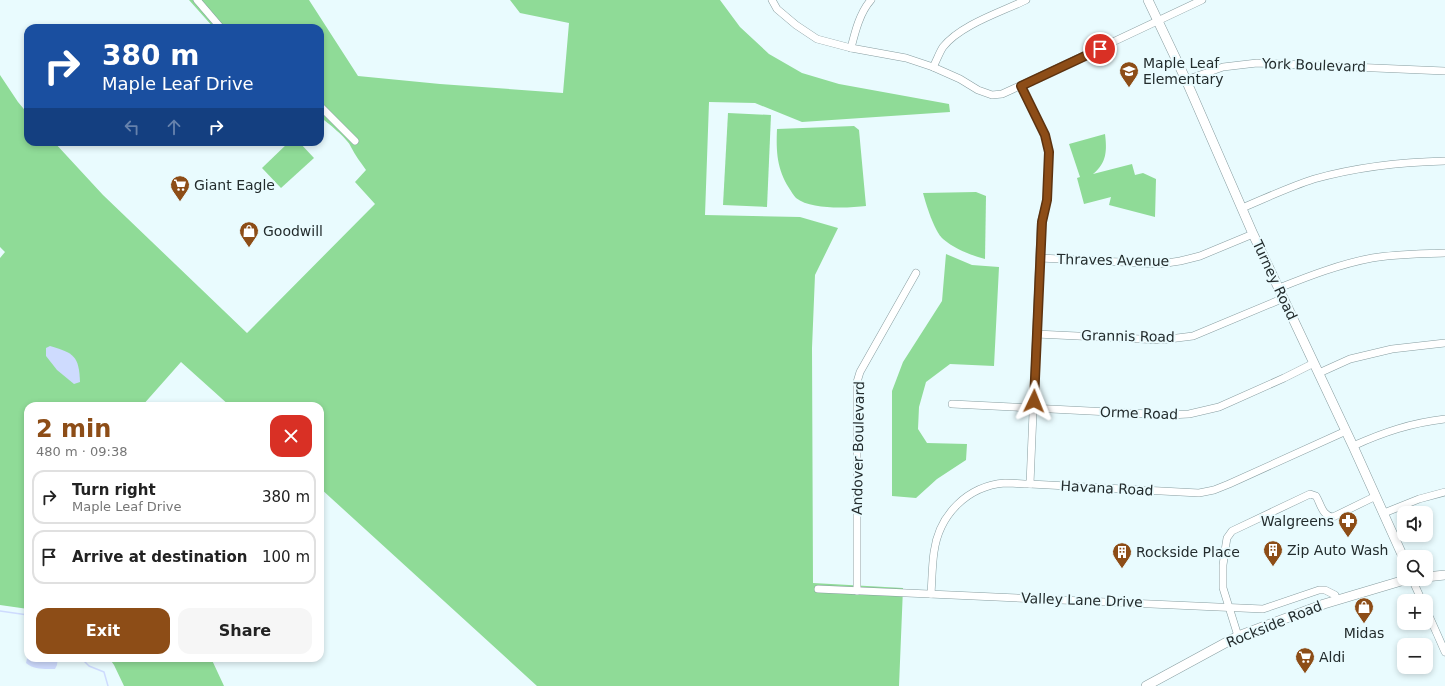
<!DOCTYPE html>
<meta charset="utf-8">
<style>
:root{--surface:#fff;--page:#f6f6f6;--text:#222;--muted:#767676;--line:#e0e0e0;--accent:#8d4d17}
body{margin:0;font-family:"DejaVu Sans",sans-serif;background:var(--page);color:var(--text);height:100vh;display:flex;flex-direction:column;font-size:15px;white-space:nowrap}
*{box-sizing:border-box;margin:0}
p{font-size:13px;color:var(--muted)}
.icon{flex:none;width:22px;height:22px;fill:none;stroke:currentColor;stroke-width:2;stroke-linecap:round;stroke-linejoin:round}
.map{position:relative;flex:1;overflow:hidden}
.side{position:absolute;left:24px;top:402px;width:300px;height:260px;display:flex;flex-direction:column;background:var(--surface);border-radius:12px;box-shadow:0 2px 6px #0003}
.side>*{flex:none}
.banner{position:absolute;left:24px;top:24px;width:300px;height:122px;border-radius:12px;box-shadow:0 2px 6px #0003;background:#1a4fa0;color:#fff;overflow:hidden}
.tools{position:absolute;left:1397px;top:506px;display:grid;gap:8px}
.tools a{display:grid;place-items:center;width:36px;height:36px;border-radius:8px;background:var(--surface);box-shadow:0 2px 6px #0003;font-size:20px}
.pin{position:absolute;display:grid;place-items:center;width:34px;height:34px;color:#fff;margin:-17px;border:2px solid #fff;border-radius:50%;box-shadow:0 1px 4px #0007}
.me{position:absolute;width:44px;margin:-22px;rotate:2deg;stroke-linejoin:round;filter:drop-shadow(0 0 3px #0008)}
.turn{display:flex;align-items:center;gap:14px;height:84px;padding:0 12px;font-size:18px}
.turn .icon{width:52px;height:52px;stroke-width:2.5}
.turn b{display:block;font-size:28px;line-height:34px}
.lanes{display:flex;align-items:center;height:38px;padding:0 12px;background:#0003;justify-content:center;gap:20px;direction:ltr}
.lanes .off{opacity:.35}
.round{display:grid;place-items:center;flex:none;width:42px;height:42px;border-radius:12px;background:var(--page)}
.summary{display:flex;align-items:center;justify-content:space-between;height:68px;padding:0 12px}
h1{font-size:24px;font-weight:800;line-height:30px;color:var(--accent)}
.action{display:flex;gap:8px;margin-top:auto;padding:8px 12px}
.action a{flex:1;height:46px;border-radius:12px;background:var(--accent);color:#fff;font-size:16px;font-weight:800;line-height:46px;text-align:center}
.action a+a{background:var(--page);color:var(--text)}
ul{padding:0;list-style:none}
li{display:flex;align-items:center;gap:12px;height:54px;margin:0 8px 6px;padding:0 4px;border:2px solid var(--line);border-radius:12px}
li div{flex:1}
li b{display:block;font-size:15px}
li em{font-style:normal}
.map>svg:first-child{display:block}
.green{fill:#8fdb97}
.water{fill:#cedbfe}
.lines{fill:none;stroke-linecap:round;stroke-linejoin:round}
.stream{stroke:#cedbfe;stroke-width:1.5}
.minor-casing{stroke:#879da0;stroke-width:8}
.major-casing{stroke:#879da0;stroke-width:10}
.minor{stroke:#fff;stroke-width:7}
.major{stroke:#fff;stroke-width:9}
.route-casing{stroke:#5c320f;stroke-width:10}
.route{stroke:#8d4d17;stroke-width:7}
.labels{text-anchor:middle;stroke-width:4;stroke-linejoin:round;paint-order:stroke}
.poi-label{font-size:14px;fill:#232c2d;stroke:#e9fbfe;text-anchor:start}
.street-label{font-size:14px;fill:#232c2d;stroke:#e9fbfe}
</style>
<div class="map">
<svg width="1445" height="686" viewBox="0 0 1445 686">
<rect width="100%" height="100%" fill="#e9fbfe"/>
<!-- green -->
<g class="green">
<path d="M189,0H309L358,76L440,84L563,93L569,23L520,13L510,0H720L740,27L769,54L802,73L839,84L949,104L950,112L802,122L755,103L709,102L705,215L800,217L838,228L815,275L812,348L813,583L903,588L899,686H537L320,488V406H230L181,362L142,406H28V609L0,605V258L5,252L0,247V75L18,102L28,114V142H54L103,195L247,333L375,204L355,182L366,170C361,163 355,155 351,147C348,139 327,122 320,117V28H214Z"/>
<polygon points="728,113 771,115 767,207 723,205"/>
<path d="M854,126L859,130L866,206C848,208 811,210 796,198C794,196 791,191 789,188C777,169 776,152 777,129Z"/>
<path d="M1105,134C1107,150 1107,163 1093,174L1132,164L1135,175L1143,173L1156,179L1155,217L1109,205L1111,197L1084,204L1077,178L1080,177L1069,144Z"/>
<polygon points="289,142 299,142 314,158 281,188 262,168"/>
<path d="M976,192L986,196L985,259C970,255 955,249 943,239C934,231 926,204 923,193Z"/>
<polygon points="946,254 972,265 999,267 994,366 950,364 926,382 919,407 918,429 927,443 967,444 966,460 937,479 916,498 892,496 892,391 903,362 942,301"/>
<polygon points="109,658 211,658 224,686 124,686 114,665"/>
</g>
<!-- water -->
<g class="water">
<path d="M50,346C74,353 79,356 80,382L74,384L57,370L46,356V348Z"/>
<path d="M28,654V658H58L57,665L55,669C45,669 34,670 26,663Z"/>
</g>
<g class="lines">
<!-- stream -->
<g class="stream">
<polyline points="0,611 28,615"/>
<polyline points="81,658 89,666 104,672 108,686"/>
</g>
<!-- minor casing -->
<g class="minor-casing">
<g id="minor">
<polyline points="197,0 221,28"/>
<polyline points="772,0 777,9 796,25 817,39 851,48 906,58 933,67 960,79 978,90 992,95 1002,94 1013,89 1202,0"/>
<path d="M851,48C855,32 860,12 871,0"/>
<path d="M933,67C937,60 939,53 943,47C960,25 1001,12 1026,0"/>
<polyline points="1186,80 1223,67 1257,63 1445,71"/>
<polyline points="1021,86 1045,135 1049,152 1047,200 1041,222 1030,484"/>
<polyline points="320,106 355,141"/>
<path d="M1242,208C1266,198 1289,187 1314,179C1357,167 1400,162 1445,161"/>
<polyline points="1040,258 1160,264 1180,261 1200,256 1253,234"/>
<path d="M1279,288C1309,276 1340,264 1372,258C1396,254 1421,254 1445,253"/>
<polyline points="1036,334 1161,340 1193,336 1284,298"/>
<polyline points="1319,373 1350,359 1392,349 1445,343"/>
<polyline points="952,404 1169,415 1189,414 1219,407 1284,378 1314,363"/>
<path d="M1353,446C1384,432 1411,423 1445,419"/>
<polyline points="1384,513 1419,499 1445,492"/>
<polyline points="1412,579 1422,601"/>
<polyline points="818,589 1263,609 1319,590 1325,590 1335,595 1337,600"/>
<polyline points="857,591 857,382 860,372 916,273"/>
<path d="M931,594C932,580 932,566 934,552C939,515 967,486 1005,483C1013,483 1021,484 1030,484L1199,493L1214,490L1229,484L1346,431"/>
<polyline points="1426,609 1445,652"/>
<path d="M1238,636L1223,588V565L1226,544L1227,538L1232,531L1310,494L1316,496C1321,504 1322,516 1333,517L1376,496"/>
</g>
</g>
<!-- major casing -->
<g class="major-casing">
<g id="major">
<polyline points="1148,0 1186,80 1253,234 1353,446 1404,559"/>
<polyline points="1426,577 1445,575"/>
<polyline points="1146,686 1238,636 1324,604 1408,579"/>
</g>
</g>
<!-- minor -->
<use href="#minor" class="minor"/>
<!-- major -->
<use href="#major" class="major"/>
</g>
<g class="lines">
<!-- route casing -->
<g class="route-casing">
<polyline id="route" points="1034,401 1042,222 1047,200 1049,152 1045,135 1021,86 1100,49"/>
</g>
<!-- route -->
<use href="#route" class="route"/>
</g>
<!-- icons -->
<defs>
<g id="school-pin" transform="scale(1)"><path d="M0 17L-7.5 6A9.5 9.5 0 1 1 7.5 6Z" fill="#8d4d17" stroke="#e9fbfe"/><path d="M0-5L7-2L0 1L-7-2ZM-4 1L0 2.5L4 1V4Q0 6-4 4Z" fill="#fff"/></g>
<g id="supermarket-pin" transform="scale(1)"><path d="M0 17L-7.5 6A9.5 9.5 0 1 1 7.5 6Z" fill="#8d4d17" stroke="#e9fbfe"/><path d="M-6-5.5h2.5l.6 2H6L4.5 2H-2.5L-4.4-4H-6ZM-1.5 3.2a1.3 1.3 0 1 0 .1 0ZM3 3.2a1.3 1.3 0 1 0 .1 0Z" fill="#fff"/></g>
<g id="shop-pin" transform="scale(1)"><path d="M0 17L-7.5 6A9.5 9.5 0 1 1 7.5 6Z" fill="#8d4d17" stroke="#e9fbfe"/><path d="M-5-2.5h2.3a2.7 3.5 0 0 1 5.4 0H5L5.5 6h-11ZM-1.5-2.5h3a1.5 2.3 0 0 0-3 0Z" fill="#fff"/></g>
<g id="pharmacy-pin" transform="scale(1)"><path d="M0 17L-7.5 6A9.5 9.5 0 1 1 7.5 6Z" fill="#8d4d17" stroke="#e9fbfe"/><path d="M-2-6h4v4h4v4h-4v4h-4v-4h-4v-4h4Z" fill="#fff"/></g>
<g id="building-pin" transform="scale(1)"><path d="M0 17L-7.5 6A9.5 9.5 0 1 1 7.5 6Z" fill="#8d4d17" stroke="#e9fbfe"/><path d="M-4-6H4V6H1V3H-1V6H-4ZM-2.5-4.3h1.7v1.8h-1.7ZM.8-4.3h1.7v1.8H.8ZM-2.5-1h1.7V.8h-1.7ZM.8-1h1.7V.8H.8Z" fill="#fff"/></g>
</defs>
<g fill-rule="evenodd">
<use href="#school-pin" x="1129" y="71"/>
<use href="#supermarket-pin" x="180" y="185"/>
<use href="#shop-pin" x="249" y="231"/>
<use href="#pharmacy-pin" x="1348" y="521"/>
<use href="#building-pin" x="1273" y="550"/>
<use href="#building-pin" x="1122" y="552"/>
<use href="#shop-pin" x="1364" y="607"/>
<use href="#supermarket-pin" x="1305" y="657"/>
</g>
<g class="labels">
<!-- poi labels -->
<g class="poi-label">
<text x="1143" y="68">Maple Leaf<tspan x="1143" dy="16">Elementary</tspan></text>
<text x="194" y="190">Giant Eagle</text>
<text x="263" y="236">Goodwill</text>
<text x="1334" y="526" text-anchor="end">Walgreens</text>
<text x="1287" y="555">Zip Auto Wash</text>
<text x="1136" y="557">Rockside Place</text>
<text x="1364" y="638" text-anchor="middle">Midas</text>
<text x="1319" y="662">Aldi</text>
</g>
<!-- street labels -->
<g class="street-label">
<text transform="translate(1314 65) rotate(2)" y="5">York Boulevard</text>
<text transform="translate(1113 260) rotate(1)" y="5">Thraves Avenue</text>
<text transform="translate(1275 280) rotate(65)" y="5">Turney Road</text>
<text transform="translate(1128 336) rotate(1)" y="5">Grannis Road</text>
<text transform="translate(1139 413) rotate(2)" y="5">Orme Road</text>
<text transform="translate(858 448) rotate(-89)" y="5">Andover Boulevard</text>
<text transform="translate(1107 488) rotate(3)" y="5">Havana Road</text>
<text transform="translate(1082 600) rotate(2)" y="5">Valley Lane Drive</text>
<text transform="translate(1274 624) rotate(-22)" y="5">Rockside Road</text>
</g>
</g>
</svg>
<div class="tools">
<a><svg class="icon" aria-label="sound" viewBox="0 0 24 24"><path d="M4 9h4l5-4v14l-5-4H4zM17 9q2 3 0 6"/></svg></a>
<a><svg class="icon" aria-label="search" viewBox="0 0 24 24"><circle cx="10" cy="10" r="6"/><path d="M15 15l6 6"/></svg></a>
<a>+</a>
<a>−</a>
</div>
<div class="pin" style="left:1100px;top:49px;background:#d93025"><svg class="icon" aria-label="arrive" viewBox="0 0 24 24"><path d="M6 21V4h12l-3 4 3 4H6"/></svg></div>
<svg class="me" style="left:1034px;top:401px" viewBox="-20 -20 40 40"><path d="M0-17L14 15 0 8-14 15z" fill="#8d4d17" stroke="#fff" stroke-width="4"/></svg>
<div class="banner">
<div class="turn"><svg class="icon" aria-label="right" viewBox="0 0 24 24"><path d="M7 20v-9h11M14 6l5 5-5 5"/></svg><div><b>380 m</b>Maple Leaf Drive</div></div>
<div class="lanes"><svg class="icon off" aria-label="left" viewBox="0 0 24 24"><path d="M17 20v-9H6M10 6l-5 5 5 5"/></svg><svg class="icon off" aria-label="ahead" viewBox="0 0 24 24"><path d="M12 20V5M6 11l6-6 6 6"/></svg><svg class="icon" aria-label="right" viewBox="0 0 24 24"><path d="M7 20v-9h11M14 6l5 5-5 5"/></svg></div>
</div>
<section class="side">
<div class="summary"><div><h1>2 min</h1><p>480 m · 09:38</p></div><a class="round" style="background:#d93025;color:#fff"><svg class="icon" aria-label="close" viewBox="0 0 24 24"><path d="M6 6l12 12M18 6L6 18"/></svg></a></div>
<ul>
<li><svg class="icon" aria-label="right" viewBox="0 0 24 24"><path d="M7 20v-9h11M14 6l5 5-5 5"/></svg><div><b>Turn right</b><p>Maple Leaf Drive</p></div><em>380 m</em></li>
<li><svg class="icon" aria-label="arrive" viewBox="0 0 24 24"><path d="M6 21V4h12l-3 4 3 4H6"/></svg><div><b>Arrive at destination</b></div><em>100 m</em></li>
</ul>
<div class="action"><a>Exit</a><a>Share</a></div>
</section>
</div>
